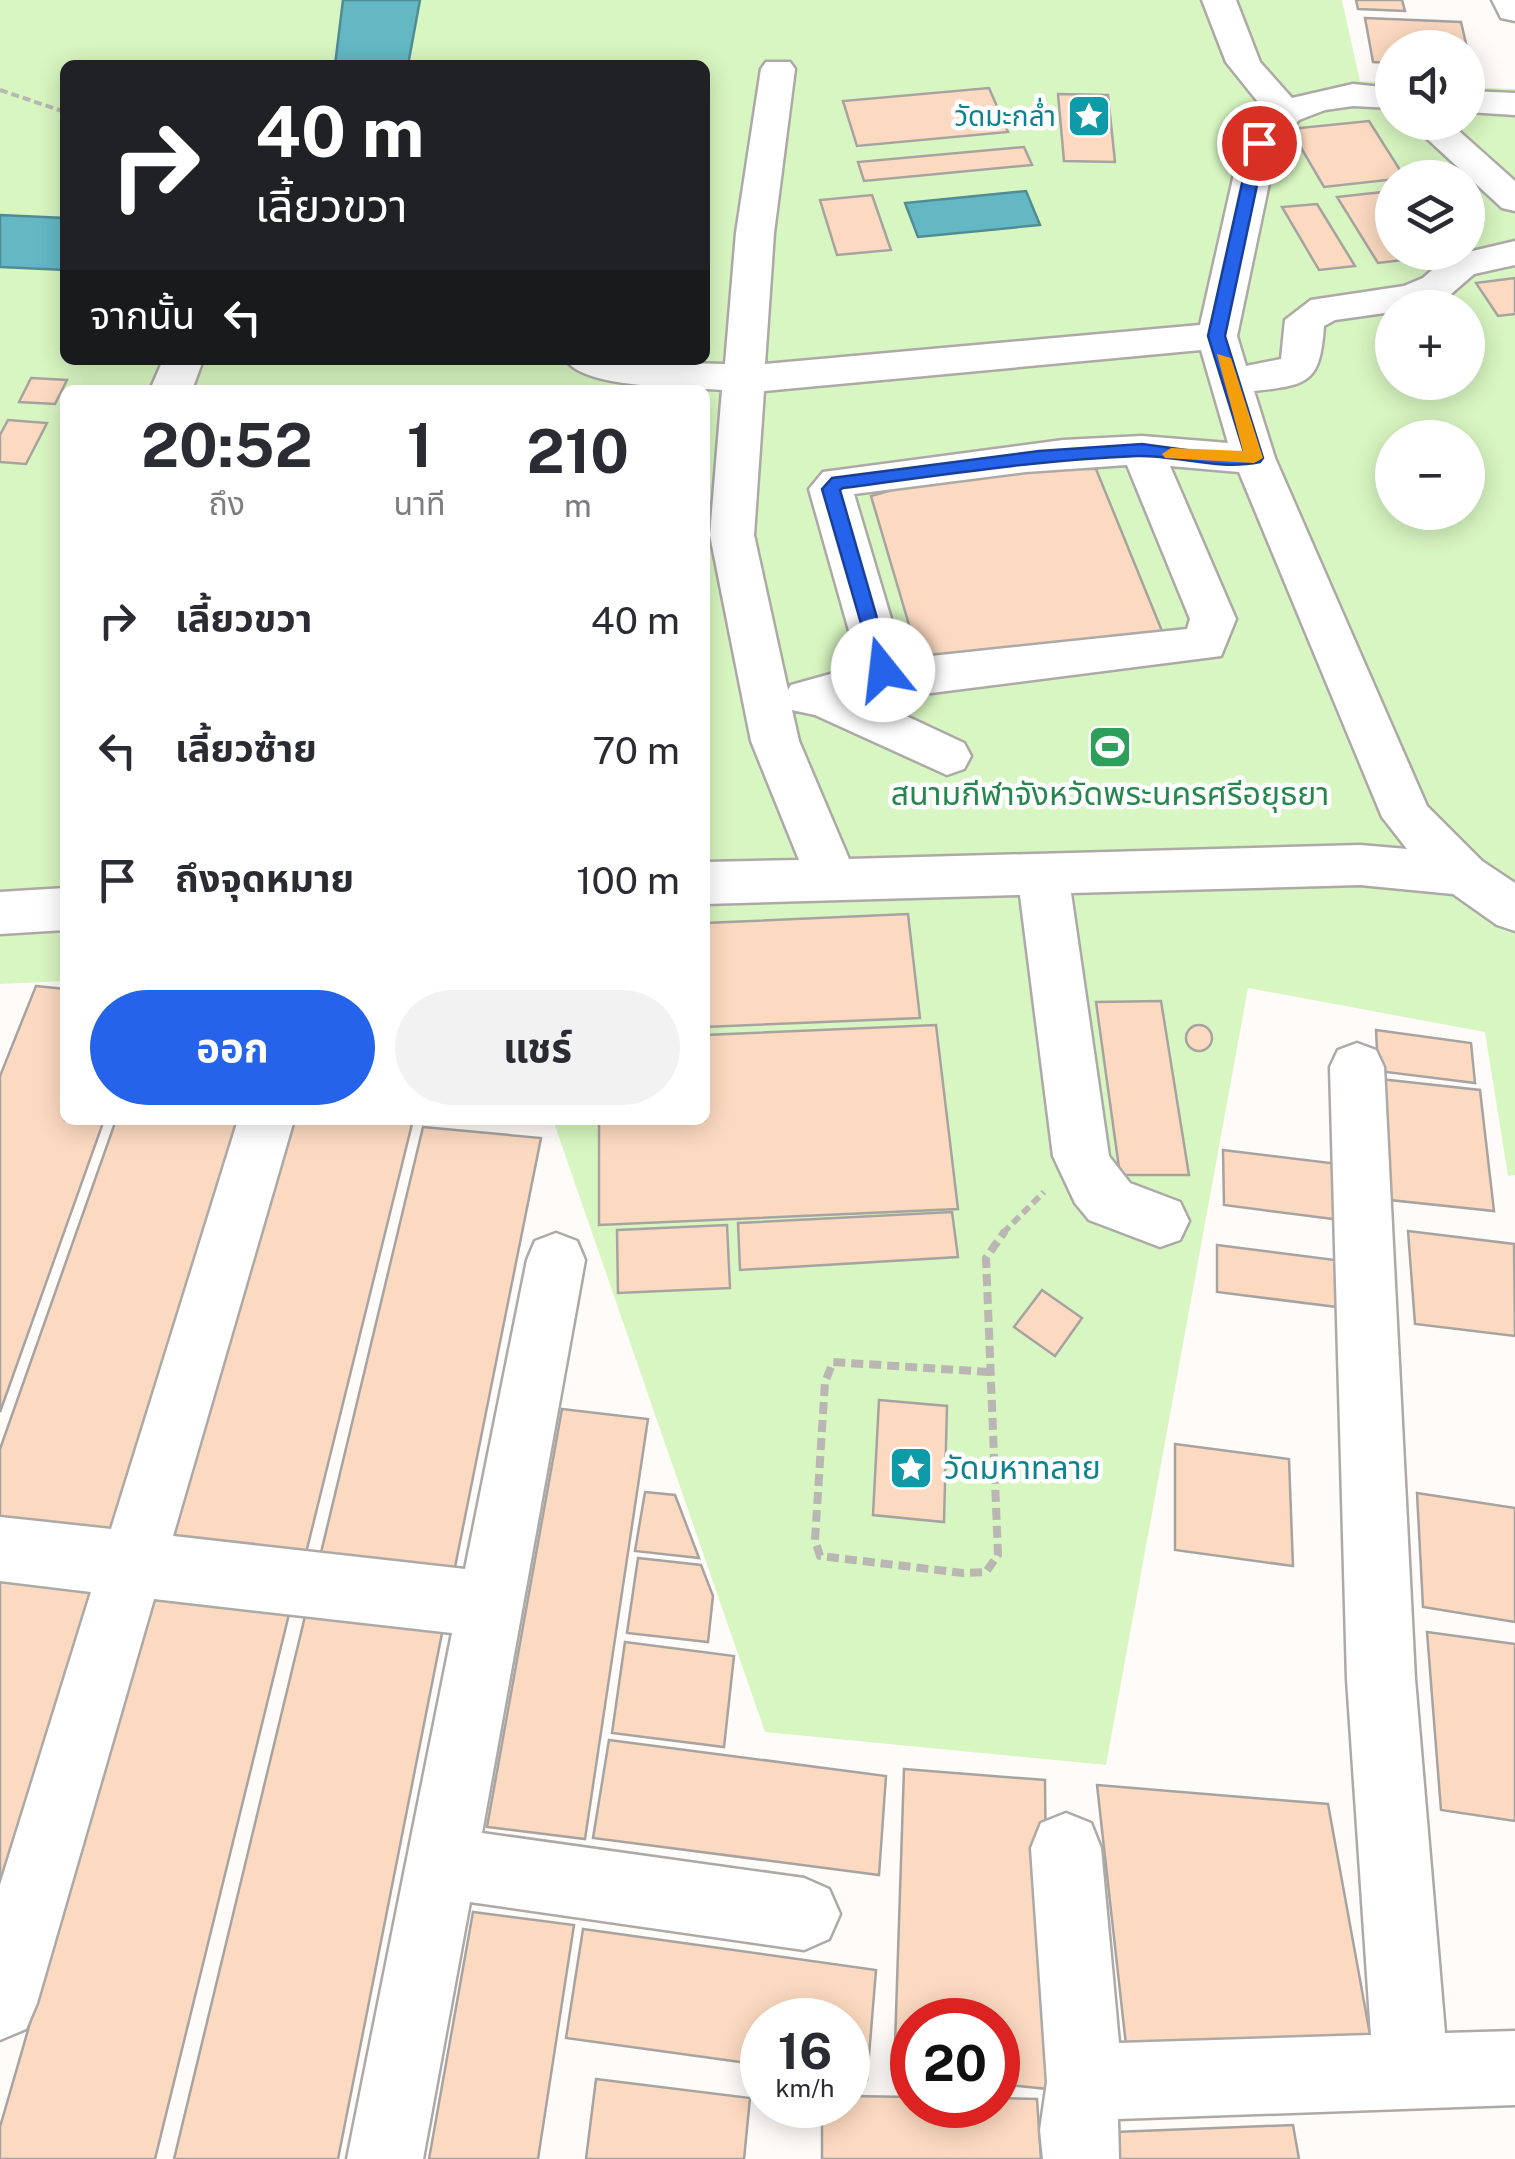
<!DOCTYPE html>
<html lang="th">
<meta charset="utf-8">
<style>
:root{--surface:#fff;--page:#f2f2f3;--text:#2b2b33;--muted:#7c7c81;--accent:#2563eb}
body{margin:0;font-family:"Public Sans","Noto Sans Thai",sans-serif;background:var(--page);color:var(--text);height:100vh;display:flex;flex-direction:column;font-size:38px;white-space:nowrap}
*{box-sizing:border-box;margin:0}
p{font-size:32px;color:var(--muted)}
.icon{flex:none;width:55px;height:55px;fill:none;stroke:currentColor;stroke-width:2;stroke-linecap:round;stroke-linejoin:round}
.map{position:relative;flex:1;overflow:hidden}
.panel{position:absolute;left:60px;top:385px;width:650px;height:740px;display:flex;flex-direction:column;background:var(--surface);border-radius:15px;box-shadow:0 5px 25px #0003}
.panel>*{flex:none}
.hud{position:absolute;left:60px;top:60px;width:650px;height:305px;border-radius:15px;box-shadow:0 5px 25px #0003;background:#202124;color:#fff;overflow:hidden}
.tools{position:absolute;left:1375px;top:30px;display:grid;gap:20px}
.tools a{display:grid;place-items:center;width:110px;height:110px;border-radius:50%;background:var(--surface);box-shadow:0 5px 25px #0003;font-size:50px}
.speed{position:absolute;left:740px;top:1998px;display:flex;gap:20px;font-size:50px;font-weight:700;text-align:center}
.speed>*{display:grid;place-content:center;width:130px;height:130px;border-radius:50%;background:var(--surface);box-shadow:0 5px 25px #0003;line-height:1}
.speed small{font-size:25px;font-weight:400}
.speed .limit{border:15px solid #d22;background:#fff;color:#111}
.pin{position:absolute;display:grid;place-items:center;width:85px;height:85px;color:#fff;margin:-42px;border:5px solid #fff;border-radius:50%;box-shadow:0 2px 10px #0007}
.me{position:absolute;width:110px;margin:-55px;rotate:344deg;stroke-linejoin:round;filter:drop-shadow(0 0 8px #0008)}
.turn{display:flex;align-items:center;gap:35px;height:210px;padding:0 30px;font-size:45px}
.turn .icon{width:130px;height:130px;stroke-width:2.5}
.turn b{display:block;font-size:70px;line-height:85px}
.then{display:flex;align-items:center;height:95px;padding:0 30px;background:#0003;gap:20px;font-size:38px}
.eta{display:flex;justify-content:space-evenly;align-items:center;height:170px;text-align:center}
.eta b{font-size:60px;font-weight:700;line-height:70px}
.action{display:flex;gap:20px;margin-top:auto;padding:20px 30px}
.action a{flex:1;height:115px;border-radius:60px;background:var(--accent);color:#fff;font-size:40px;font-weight:700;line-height:115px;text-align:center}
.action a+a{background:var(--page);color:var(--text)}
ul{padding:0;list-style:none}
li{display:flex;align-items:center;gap:30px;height:130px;padding:0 30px}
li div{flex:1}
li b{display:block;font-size:38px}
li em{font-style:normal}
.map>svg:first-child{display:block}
.green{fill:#d8f6c1;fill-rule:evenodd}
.water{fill:#63b8c4;stroke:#518c95;stroke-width:2.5}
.building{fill:#fcdac1;stroke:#a7a3a0;stroke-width:2.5}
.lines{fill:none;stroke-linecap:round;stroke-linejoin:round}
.minor-casing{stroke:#ada9a6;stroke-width:5}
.path-far2{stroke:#b9b6b3;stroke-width:4;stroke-dasharray:8 4;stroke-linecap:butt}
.path-far1{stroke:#b9b6b3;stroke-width:6;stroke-dasharray:9 5;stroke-linecap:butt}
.path{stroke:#b9b6b3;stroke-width:8;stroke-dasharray:12 6;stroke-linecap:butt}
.minor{fill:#fff;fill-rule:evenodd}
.route{fill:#2563eb;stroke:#184099;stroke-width:2.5}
.slow{fill:#f59e0b}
.labels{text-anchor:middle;stroke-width:9;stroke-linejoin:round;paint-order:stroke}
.far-culture-label{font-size:28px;fill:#0d838f;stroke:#fff;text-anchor:end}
.leisure-label{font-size:32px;fill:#27864d;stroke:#fff}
.culture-label{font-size:32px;fill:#0d838f;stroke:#fff;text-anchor:start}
</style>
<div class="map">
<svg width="1515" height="2159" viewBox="0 0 1515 2159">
<rect width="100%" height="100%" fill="#fffbf8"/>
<!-- green -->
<g class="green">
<polygon points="0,0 343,0 335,65 65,65 65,218 0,215"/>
<path d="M420,0H1342L1360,81L1392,83V122H1468V87L1515,89V1175L1508,1176L1485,1032L1248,988L1106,1765L765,1732L553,1120H705V390H65V981L0,984V267L65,270V360H705V65H408ZM1392,178H1468V252H1392ZM1392,308H1468V382H1392ZM1392,438H1468V512H1392Z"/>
</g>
<!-- water -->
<g class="water">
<polygon points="343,0 420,0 408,65 335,65"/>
<polygon points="1026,191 1040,225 918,237 905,203"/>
<polygon points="0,215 65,218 65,270 0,267"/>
</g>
<!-- building -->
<g class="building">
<polygon points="1356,0 1402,0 1405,11 1358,9"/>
<polygon points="1365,18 1461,22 1467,48 1392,48 1392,63 1373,62"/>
<polygon points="989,88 1008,132 857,146 843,101"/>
<polygon points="1058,94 1108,95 1115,162 1064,161"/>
<polygon points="1369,121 1405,178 1324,187 1290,129"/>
<polygon points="1024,147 1032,165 864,181 858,162"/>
<polygon points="1392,191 1392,252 1425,252 1428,257 1378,263 1337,197"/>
<polygon points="872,195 891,250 837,255 820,200"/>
<polygon points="1317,204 1355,266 1319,270 1282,207"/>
<polygon points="1515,278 1515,314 1498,316 1476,283"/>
<polygon points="31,378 67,380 55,404 19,402"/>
<polygon points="8,420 47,423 26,464 0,462 0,435"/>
<polygon points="1036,468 1096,469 1162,631 1103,647 920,662 871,496 920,482"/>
<polygon points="908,914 920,1018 705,1027 705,923"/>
<polygon points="36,986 65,989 65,1120 104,1120 0,1412 0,1076"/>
<polygon points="1161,1001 1189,1175 1120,1175 1096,1002"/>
<circle cx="1199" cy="1038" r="13"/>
<polygon points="936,1025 958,1209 599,1225 599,1120 705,1120 705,1035"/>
<polygon points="1376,1030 1471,1043 1475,1083 1378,1071"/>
<polygon points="1380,1079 1480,1090 1494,1211 1390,1200"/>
<polygon points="116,1120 238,1120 108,1540 0,1528 0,1449"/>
<polygon points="291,1120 413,1120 304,1561 168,1545"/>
<polygon points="423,1127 541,1138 453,1577 319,1561"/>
<polygon points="1223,1150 1339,1164 1341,1220 1224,1205"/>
<polygon points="952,1212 958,1257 740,1270 738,1223"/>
<polygon points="727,1225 730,1288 618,1293 617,1230"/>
<polygon points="1408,1231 1514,1244 1515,1336 1415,1324"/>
<polygon points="1217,1245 1335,1260 1337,1307 1217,1292"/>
<polygon points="1042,1290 1082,1318 1055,1356 1014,1327"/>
<polygon points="879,1400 947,1406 944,1522 873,1515"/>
<polygon points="562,1409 648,1419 585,1839 487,1827"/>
<polygon points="1175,1444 1289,1459 1293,1566 1175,1550"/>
<polygon points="645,1492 675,1495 699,1558 635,1551"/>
<polygon points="1417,1493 1515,1508 1515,1622 1423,1607"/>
<polygon points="638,1558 701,1565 713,1596 708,1642 627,1633"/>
<polygon points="0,1571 94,1581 0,1886"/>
<polygon points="155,1590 291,1606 155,2159 0,2159 0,2127"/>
<polygon points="307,1608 444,1623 338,2159 174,2159"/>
<polygon points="1427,1632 1515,1644 1515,1821 1441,1810"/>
<polygon points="625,1642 734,1656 724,1747 612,1733"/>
<polygon points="609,1740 886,1776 879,1875 593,1838"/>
<polygon points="904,1769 1045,1780 1048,2089 998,2084 998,2020 912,2020 912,2077 894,2075"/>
<polygon points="1097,1785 1328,1804 1371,2040 1126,2045"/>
<polygon points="473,1912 574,1925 538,2159 429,2159"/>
<polygon points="583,1929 876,1970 867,2080 848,2077 848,2020 762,2020 762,2065 566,2038"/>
<polygon points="596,2079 750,2098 744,2159 586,2159"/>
<polygon points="848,2096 912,2097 912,2105 998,2105 998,2098 1037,2099 1041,2159 822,2159 822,2105 848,2105"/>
<polygon points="1293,2125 1299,2159 1118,2159 1115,2132"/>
</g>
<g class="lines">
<!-- minor casing -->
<g class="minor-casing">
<g id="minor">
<path d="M1202,0H1236L1260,62L1292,98L1353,84L1392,88V108L1353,106L1325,110L1299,120L1277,145L1237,336L1246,366L1281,359L1285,320L1311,300L1404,286L1423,278L1447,257L1515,241V265L1474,274L1451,294L1427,306L1392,308V312L1335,320L1324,326C1320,383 1309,385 1254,391L1275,458L1427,806L1482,861L1515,883V931L1497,925L1453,894L1360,885L1071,893L1109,1156L1130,1183L1180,1202L1189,1221L1180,1240L1160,1247L1089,1220L1075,1203L1053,1156L1020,895L705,904V862L799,860L751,741L710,535L722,390C688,387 584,389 566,360L725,364L736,233L761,69L766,62H790L795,69L774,233L765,364L1200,325L1241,143L1266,112L1226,62ZM1201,350L1228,443L1142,436L1063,440L823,472L809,489L859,666L791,685L788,690L754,535L764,391ZM1127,465L1190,619L1187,629L903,659L854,494L1026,472ZM1170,466L1239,472L1382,817L1407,849L1360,845L849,859L799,741L792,710L815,715L947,775L964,769L971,756L964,743L872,700L892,690L931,693L1221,656L1236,619Z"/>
<polygon points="1492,0 1515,0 1515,21 1501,18"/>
<polygon points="1468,91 1515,93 1515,115 1468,112"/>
<polygon points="1409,122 1449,122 1515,181 1515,211 1502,208"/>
<polygon points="163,360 203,360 192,390 150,390"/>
<polygon points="65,888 65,930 0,934 0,892"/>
<polygon points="1357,1043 1376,1050 1384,1067 1415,1679 1445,2033 1515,2031 1515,2105 1118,2119 1119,2159 1043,2159 1040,2130 1047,2082 1031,1848 1041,1823 1066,1813 1091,1823 1101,1848 1119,2043 1371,2035 1347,1679 1330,1067 1338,1050"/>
<polygon points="238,1120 294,1120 173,1536 465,1569 527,1260 535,1241 556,1233 577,1241 585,1260 482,1833 804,1878 829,1889 840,1914 829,1939 804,1950 470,1902 423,2159 347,2159 452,1633 154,1599 37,2003 26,2029 0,2040 0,1885 91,1592 0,1581 0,1517 111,1529"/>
</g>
</g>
<!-- path-far2 -->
<polyline class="path-far2" points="0,90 65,112"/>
<!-- path-far1 -->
<polyline class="path-far1" points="1003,1233 1044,1192"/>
<!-- path -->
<polyline class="path" points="989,1372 833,1362 825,1382 815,1540 820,1556 963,1573 986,1572 998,1555 986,1258 1005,1231"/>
<!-- minor -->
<use href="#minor" class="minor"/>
</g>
<!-- route -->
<path class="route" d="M1259,139L1266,143L1225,336L1263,458L1260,462C1218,471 1178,455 1137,456C1038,460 941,475 843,488L840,490L892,670L890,675H876L822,489L832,478L1039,451L1142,444L1208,453L1244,452L1208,336L1251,143Z"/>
<!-- slow -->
<polygon class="slow" points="1217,354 1231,358 1263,458 1254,463 1165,458 1162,454 1171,448 1243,451"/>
<!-- icons -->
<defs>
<g id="sight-square" transform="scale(2.25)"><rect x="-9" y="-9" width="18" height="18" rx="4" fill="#0f9aa8" stroke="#fff"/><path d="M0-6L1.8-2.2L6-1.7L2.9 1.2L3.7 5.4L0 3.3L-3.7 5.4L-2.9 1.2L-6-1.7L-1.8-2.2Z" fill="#fff"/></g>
<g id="stadium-square" transform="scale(2.25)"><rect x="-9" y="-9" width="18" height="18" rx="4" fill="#2e9e5b" stroke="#fff"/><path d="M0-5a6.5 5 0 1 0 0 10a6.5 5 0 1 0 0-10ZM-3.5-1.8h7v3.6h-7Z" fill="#fff"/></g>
</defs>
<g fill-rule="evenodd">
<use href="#sight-square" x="1089" y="116"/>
<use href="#stadium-square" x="1110" y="747"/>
<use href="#sight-square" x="911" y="1468"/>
</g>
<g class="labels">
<!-- far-culture labels -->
<g class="far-culture-label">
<text x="1056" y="126">วัดมะกล่ำ</text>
</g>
<!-- leisure labels -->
<g class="leisure-label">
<text x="1110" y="805">สนามกีฬาจังหวัดพระนครศรีอยุธยา</text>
</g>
<!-- culture labels -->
<g class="culture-label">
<text x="944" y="1479">วัดมหาทลาย</text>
</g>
</g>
</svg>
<div class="tools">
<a><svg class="icon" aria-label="sound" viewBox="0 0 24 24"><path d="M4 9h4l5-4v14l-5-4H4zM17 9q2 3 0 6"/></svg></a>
<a><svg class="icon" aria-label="layers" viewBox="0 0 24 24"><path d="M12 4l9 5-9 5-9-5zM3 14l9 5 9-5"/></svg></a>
<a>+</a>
<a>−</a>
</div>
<div class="speed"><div>16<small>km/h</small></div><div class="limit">20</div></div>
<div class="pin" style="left:1259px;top:143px;background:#d93025"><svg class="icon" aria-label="arrive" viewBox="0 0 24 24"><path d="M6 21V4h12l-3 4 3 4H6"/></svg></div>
<svg class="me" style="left:883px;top:670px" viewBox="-20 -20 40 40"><circle r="19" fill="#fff"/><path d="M0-13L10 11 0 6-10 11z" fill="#2563eb"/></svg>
<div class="hud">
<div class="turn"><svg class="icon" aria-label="right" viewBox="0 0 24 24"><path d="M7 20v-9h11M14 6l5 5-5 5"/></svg><div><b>40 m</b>เลี้ยวขวา</div></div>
<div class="then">จากนั้น<svg class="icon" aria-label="left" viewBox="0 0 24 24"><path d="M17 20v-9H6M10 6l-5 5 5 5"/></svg></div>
</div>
<section class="panel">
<div class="eta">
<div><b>20:52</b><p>ถึง</p></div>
<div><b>1</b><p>นาที</p></div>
<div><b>210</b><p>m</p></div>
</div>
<ul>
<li><svg class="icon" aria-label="right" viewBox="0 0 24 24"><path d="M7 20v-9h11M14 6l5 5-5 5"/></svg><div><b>เลี้ยวขวา</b></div><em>40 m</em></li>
<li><svg class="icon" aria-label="left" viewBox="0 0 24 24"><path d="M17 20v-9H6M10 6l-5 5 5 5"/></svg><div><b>เลี้ยวซ้าย</b></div><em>70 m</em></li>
<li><svg class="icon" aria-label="arrive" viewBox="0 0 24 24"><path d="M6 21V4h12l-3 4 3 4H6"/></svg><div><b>ถึงจุดหมาย</b></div><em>100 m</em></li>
</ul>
<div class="action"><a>ออก</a><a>แชร์</a></div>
</section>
</div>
